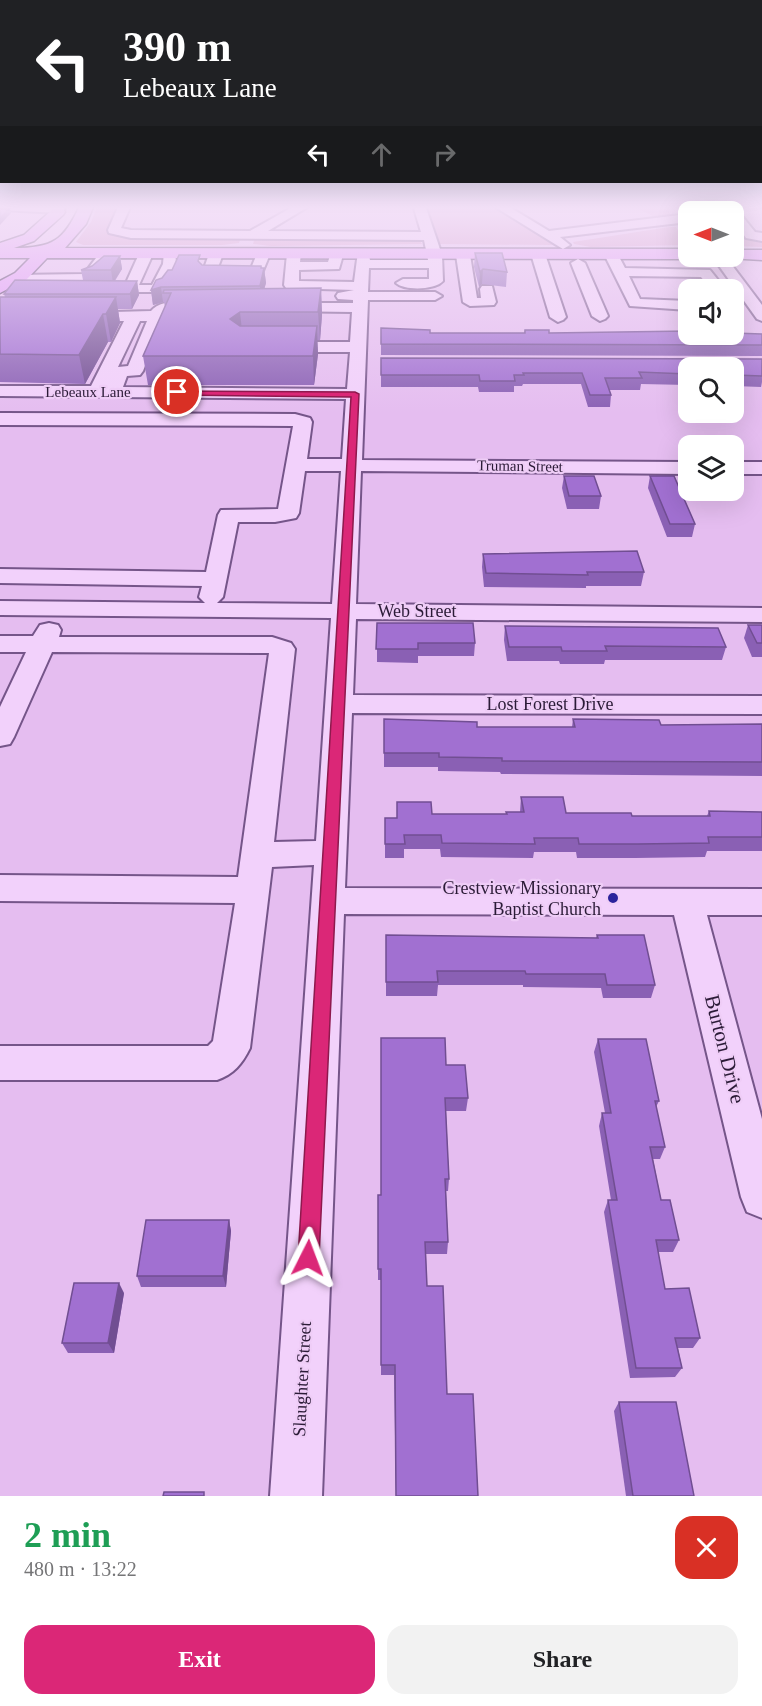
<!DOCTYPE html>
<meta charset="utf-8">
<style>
:root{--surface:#fff;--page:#f2f2f2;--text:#202124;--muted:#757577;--accent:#db2777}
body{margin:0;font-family:Georgia,serif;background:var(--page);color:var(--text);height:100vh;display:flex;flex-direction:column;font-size:22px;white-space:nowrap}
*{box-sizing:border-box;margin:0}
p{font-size:20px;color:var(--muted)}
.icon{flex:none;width:33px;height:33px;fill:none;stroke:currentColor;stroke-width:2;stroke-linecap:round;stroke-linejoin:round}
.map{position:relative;height:1496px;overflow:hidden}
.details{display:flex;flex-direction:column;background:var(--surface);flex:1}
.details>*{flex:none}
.guide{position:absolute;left:0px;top:0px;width:762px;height:183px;box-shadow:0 6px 24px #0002;background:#202124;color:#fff;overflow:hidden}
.needle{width:39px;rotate:270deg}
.controls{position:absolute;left:678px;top:201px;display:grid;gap:12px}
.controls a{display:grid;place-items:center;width:66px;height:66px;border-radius:12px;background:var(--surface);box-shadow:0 6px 24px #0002;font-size:30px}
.pin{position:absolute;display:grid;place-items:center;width:51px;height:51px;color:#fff;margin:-26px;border:3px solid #fff;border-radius:50%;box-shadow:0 2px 6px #0007}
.me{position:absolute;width:66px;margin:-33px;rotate:3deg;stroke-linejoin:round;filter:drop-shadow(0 0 4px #0008)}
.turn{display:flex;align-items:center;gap:21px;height:126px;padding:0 24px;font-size:27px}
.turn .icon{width:78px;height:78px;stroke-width:2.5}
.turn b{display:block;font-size:42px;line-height:51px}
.lanes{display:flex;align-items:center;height:57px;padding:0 24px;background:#0003;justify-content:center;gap:30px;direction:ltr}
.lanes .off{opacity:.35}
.round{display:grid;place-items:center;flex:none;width:63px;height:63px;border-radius:18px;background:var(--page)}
.summary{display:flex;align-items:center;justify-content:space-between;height:102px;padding:0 24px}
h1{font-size:36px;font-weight:600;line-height:45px;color:#1e9e55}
.button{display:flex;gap:12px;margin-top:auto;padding:12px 24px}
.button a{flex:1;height:69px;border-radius:18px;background:var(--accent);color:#fff;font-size:24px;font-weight:600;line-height:69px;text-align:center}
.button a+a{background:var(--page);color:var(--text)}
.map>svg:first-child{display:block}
.green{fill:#cf91c2}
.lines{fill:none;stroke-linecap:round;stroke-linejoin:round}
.minor-casing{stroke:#755589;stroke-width:4}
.major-casing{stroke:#422a56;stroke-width:3}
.minor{fill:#f2d1fb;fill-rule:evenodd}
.major{fill:#e091f7;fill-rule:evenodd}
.wall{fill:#8a60b4}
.shaded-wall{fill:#714e92}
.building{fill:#a170d1;stroke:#714e92;stroke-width:1.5}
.route{fill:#db2777;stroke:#8e194d;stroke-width:1.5}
.poi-dot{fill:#2b229c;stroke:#efcdf7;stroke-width:2}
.labels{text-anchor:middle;stroke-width:4.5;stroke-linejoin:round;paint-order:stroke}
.far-street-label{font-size:15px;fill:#2b1b37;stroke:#efcdf7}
.street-label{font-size:18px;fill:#2b1b37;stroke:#efcdf7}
.poi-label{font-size:18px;fill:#2b1b37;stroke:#efcdf7;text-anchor:end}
.near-street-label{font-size:21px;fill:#2b1b37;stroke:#efcdf7}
</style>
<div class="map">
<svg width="762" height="1496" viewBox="0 0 762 1496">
<rect width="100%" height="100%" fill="#e5bdf0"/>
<!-- green -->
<g class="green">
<polygon points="98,205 119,205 107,231 128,236 241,237 239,243 222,245 83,245 76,242 91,222"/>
<polygon points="425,205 491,205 553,245 438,244"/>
<polygon points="630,205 668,205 670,216 653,216"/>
<polygon points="734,220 749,240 762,240 762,247 734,246"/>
<polygon points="669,227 676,227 687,245 591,247 574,244 573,242"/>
<polygon points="255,237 419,239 422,244 271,246 253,244"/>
</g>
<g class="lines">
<!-- minor casing -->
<g class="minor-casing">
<g id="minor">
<polygon points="0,205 59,205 65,209 59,213 0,210"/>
<path d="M119,205H131L121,228L131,230L250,231L296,205H311L268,231L421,232L413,205H425L442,255L443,281C435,290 405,291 396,283L403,279H429V268H369L368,292H435L442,296L435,300H368L362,460L688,462V474L361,471L356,604L762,608V622L356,619L353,695L762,696V714L352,713L345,888L762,889V915H707L762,1119V1218L747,1212L741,1197L674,915L344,914L322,1496H270L314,865L272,867L250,1048C242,1064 234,1074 217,1080H0V1046H208L213,1041L235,903L0,901V875L238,877L269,653L52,652L14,737L10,744L0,746V707L26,652H0V636H33L40,625L49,623L58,625L61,630L59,637H272L291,643L295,649L274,842L316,841L331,618L0,615V601L205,603L199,597L202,586L0,583V569L206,572L218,515L221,510L278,509L293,426L0,425V413L295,414L310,418L312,422L307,459H342L346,399L0,396V386H91L124,321H80L75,319L72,316L75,313L151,311C161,298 193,300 207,304L210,307L207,310L165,314L143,371L140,375L127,376L123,387L347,389L350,352H278L270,347L278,342H350L352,312L279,311L276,308L284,303H353V300L338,299L336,296L338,293L354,290L286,288L284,285L287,254L294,250L301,254L300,262H328L331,252H341L343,255L339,269L299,270V281L354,282L358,252H368L370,260H428L424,240L131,238L109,233L108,230ZM140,321H147L128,366L118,367ZM305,471H341L332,604L217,603L223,597L238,522H275L296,518L299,513Z"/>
<polygon points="492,205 506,205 549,231 688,214 688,222 560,237 570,245 563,249"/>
<polygon points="734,210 738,211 755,232 762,233 762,241 746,238 734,221 734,212 730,212"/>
<polygon points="107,249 114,253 93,281 15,283 8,279 15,275 84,274 102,250"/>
<path d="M146,250L153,254L139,285H152L163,264L164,251H174C180,265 170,280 162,292H97L95,289L97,286L125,285L139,254Z"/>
<polygon points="216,250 223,254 217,270 250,271 258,251 268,251 270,254 260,278 204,277 202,274 209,254"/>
<polygon points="538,250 545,254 566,317 563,320 558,322 550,317 531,254"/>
<polygon points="611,250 616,251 625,268 710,270 726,290 711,290 701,277 629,276 640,299 688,301 688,310 630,306 604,254"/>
<polygon points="463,251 470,255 477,298 481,298 480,289 482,286 492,286 496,302 494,305 470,306 463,302 456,255"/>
<polygon points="712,256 725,256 762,305 762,321 757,319"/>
<polygon points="578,259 585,263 608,316 605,319 600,321 592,316 571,263"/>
<rect x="734" y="462" width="28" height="12"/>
</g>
</g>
<!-- major casing -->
<g class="major-casing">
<g id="major">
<path d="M80,205H94L86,224L65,248L688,249V256H694L688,259L47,258L27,279L0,293V281L15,273L30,258H0V243L24,235L53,209H63L65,212L63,215L34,241L14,248C52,248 64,241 80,205Z"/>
<polygon points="734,250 762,250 762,260 728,258 727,256 734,256"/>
</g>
</g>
<!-- minor -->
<use href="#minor" class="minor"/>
<!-- major -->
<use href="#major" class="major"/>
</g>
<!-- wall -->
<g class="wall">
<polygon points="475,253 507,272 506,287 482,284 479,287 474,267"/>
<polygon points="120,256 122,269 115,281 137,281 139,295 132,309 118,309 120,323 111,342 108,342 85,384 0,382 0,297 5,297 4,294 83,280 81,270"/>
<polygon points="201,263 202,265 261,266 262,268 264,268 266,283 264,289 321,288 322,315 320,340 317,340 318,354 314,385 148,385 143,356 165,307 164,302 153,305 151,290 172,270"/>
<polygon points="381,328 430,333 524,333 525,330 549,333 762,334 762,356 381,355"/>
<polygon points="381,358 762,359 762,382 761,387 734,386 734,368 688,368 688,385 641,384 640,390 609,390 611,395 610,407 588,407 581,384 523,384 522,386 514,386 514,392 479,392 478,387 381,387"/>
<polygon points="564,476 601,496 599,509 567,509 562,488"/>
<polygon points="650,476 695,524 692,537 667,537 648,488"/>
<polygon points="483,554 644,572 641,586 586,586 586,588 484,587 482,567"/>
<polygon points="377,623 475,643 474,656 418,656 418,663 377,662"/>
<polygon points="748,625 762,625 762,657 752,657 744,638"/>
<polygon points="505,626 726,647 722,660 605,660 604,664 560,664 559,661 507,661 504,640"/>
<polygon points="384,719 477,727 572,727 573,719 661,725 762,724 762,776 501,774 500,772 438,771 438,767 384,767"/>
<polygon points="521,797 566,813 632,816 707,816 709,811 762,812 762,851 707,851 705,857 635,858 577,858 576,852 534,852 533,858 441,857 440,849 404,849 404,858 385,858 385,818 397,818 432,814 506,814 520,812"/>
<polygon points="386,935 596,938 597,935 655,985 651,998 603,998 601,988 523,987 523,985 438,985 437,996 386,996"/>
<polygon points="598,1039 659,1101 656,1107 665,1147 660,1159 653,1159 661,1200 679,1240 673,1252 658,1252 665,1289 700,1338 693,1348 678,1348 682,1368 675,1377 630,1378 604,1212 608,1200 611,1200 599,1126 602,1113 605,1113 594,1052"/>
<polygon points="446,1065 468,1098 466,1111 446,1111 449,1179 448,1191 446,1191 448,1242 447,1254 426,1254 427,1286 447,1394 478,1496 396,1496 394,1375 381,1375 381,1280 378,1280 378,1269 381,1195"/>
<polygon points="229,1220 231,1231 226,1287 141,1287 137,1276"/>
<polygon points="124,1293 114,1353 68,1353 62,1343"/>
<polygon points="619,1402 694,1496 626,1496 614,1411"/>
</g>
<!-- shaded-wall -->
<g class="shaded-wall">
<polygon points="10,208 11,213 0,225 0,218"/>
<polygon points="120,256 122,269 113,283 111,270"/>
<polygon points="261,266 262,277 264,268 266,283 261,301 260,286"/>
<polygon points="483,269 482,284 479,287 480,272"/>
<polygon points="137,281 139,295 132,309 130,294"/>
<polygon points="161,287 163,302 153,305 151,290"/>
<polygon points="321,288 322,315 320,340 318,312"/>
<polygon points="116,297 120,323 111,342 106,314"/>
<polygon points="240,312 243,340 230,319"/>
<polygon points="103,314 108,342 85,384 79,355"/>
<polygon points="317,326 318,354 314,385 313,356"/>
<polygon points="229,1220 231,1231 226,1287 223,1276"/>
<polygon points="119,1283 124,1293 114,1353 108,1343"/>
</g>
<!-- building -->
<g class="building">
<polygon points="0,207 10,208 0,218"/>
<polygon points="475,253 502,253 507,272 483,269 480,272"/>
<polygon points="179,255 200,255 198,261 202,265 261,266 261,268 264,268 260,286 161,287 151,290 156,280 162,278 168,270 172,270"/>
<polygon points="104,256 120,256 111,270 81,270 92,266"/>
<polygon points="15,280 137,281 130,294 4,294"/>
<polygon points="321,288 318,312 240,312 230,319 240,326 317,326 313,356 143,356 171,293 163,293 164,290"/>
<polygon points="0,297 116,297 106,314 103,314 79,355 0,354"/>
<polygon points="381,328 430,330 430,333 525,333 525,330 549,330 549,333 688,331 688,334 734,334 734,333 762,334 762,345 381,344"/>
<polygon points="381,358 762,359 762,376 734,375 734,368 688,368 688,374 639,372 642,378 605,378 611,395 590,395 582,373 523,373 524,375 514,375 515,381 480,381 479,375 381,375"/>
<polygon points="564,476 594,476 601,496 569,496"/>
<polygon points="650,476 674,476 695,524 670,524"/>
<polygon points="637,551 644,572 587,572 588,575 486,573 483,554"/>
<polygon points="377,623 473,623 475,643 418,643 418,649 376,649"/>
<polygon points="748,625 762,625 762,643 757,643"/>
<polygon points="505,626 718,628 726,647 605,646 607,651 562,651 561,647 509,647"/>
<polygon points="384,719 477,722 477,727 575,727 573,719 659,720 661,725 762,724 762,762 502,761 502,758 439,757 439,753 384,753"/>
<polygon points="521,797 563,797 566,813 631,813 632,816 710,816 709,811 762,812 762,837 708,837 709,843 638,844 579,844 578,838 534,838 535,844 442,843 441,835 404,835 405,844 385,844 385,818 397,818 397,802 431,802 432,814 507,814 506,812 524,812"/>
<polygon points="386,935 598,938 597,935 644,935 655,985 607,985 605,974 526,974 525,971 437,971 438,982 386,982"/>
<polygon points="381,1038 445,1038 446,1065 465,1065 468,1098 445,1098 449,1179 445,1179 448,1242 425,1242 427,1286 443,1286 447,1394 473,1394 478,1496 396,1496 395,1365 381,1365 381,1269 378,1269 378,1195 381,1195"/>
<polygon points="598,1039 646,1039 659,1101 655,1101 665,1147 650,1147 661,1200 670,1200 679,1240 656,1240 665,1289 689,1288 700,1338 675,1338 682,1368 636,1368 608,1200 617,1200 602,1113 611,1113"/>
<polygon points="146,1220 229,1220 223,1276 137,1276"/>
<polygon points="74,1283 119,1283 108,1343 62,1343"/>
<polygon points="619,1402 676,1402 694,1496 633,1496"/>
<polygon points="164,1492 204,1492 204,1496 163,1496"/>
</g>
<!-- sky -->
<linearGradient id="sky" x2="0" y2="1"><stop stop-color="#98b6cc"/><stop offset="0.5" stop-color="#f3e1f8"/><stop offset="1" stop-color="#f3e1f8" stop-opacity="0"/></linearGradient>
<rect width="762" height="414" fill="url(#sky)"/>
<!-- route -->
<polygon class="route" points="174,391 355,392 359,394 319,1258 316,1266 308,1269 301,1266 298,1258 351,397 177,395 173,392"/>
<!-- markers -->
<circle class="poi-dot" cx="613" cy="898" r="6"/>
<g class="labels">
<!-- far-street labels -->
<g class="far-street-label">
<text x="88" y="397">Lebeaux Lane</text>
<text transform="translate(520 466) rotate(1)" y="5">Truman Street</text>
</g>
<!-- street labels -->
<g class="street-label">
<text x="417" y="617">Web Street</text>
<text x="550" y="710">Lost Forest Drive</text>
<text transform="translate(302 1379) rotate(-87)" y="6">Slaughter Street</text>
</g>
<!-- poi labels -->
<g class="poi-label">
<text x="601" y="894">Crestview Missionary<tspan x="601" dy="21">Baptist Church</tspan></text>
</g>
<!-- near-street labels -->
<g class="near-street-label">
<text transform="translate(725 1049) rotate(76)" y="7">Burton Drive</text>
</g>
</g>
</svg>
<div class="controls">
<a><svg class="needle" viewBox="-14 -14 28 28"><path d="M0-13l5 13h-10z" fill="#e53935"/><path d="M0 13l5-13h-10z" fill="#757577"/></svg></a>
<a><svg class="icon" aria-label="sound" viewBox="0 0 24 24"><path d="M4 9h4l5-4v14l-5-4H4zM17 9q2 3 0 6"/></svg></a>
<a><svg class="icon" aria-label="search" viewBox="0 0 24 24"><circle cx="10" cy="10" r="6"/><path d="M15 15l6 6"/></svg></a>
<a><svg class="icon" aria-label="layers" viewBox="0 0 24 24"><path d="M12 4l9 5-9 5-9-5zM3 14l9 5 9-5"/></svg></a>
</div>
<div class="pin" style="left:177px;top:392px;background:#d93025"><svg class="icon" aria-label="arrive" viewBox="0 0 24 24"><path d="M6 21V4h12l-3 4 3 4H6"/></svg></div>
<svg class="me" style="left:308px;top:1258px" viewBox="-20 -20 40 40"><path d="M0-17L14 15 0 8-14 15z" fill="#db2777" stroke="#fff" stroke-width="4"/></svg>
<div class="guide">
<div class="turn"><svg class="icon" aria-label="left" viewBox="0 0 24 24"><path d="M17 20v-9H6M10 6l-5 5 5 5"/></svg><div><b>390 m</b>Lebeaux Lane</div></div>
<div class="lanes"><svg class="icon" aria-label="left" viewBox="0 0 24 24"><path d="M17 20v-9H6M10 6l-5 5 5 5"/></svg><svg class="icon off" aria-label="ahead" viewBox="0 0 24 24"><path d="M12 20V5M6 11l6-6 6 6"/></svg><svg class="icon off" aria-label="right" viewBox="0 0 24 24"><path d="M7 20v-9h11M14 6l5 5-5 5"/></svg></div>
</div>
</div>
<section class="details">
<div class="summary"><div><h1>2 min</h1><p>480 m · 13:22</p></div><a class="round" style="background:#d93025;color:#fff"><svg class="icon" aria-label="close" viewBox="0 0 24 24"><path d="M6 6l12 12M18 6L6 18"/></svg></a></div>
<div class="button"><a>Exit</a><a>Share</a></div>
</section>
